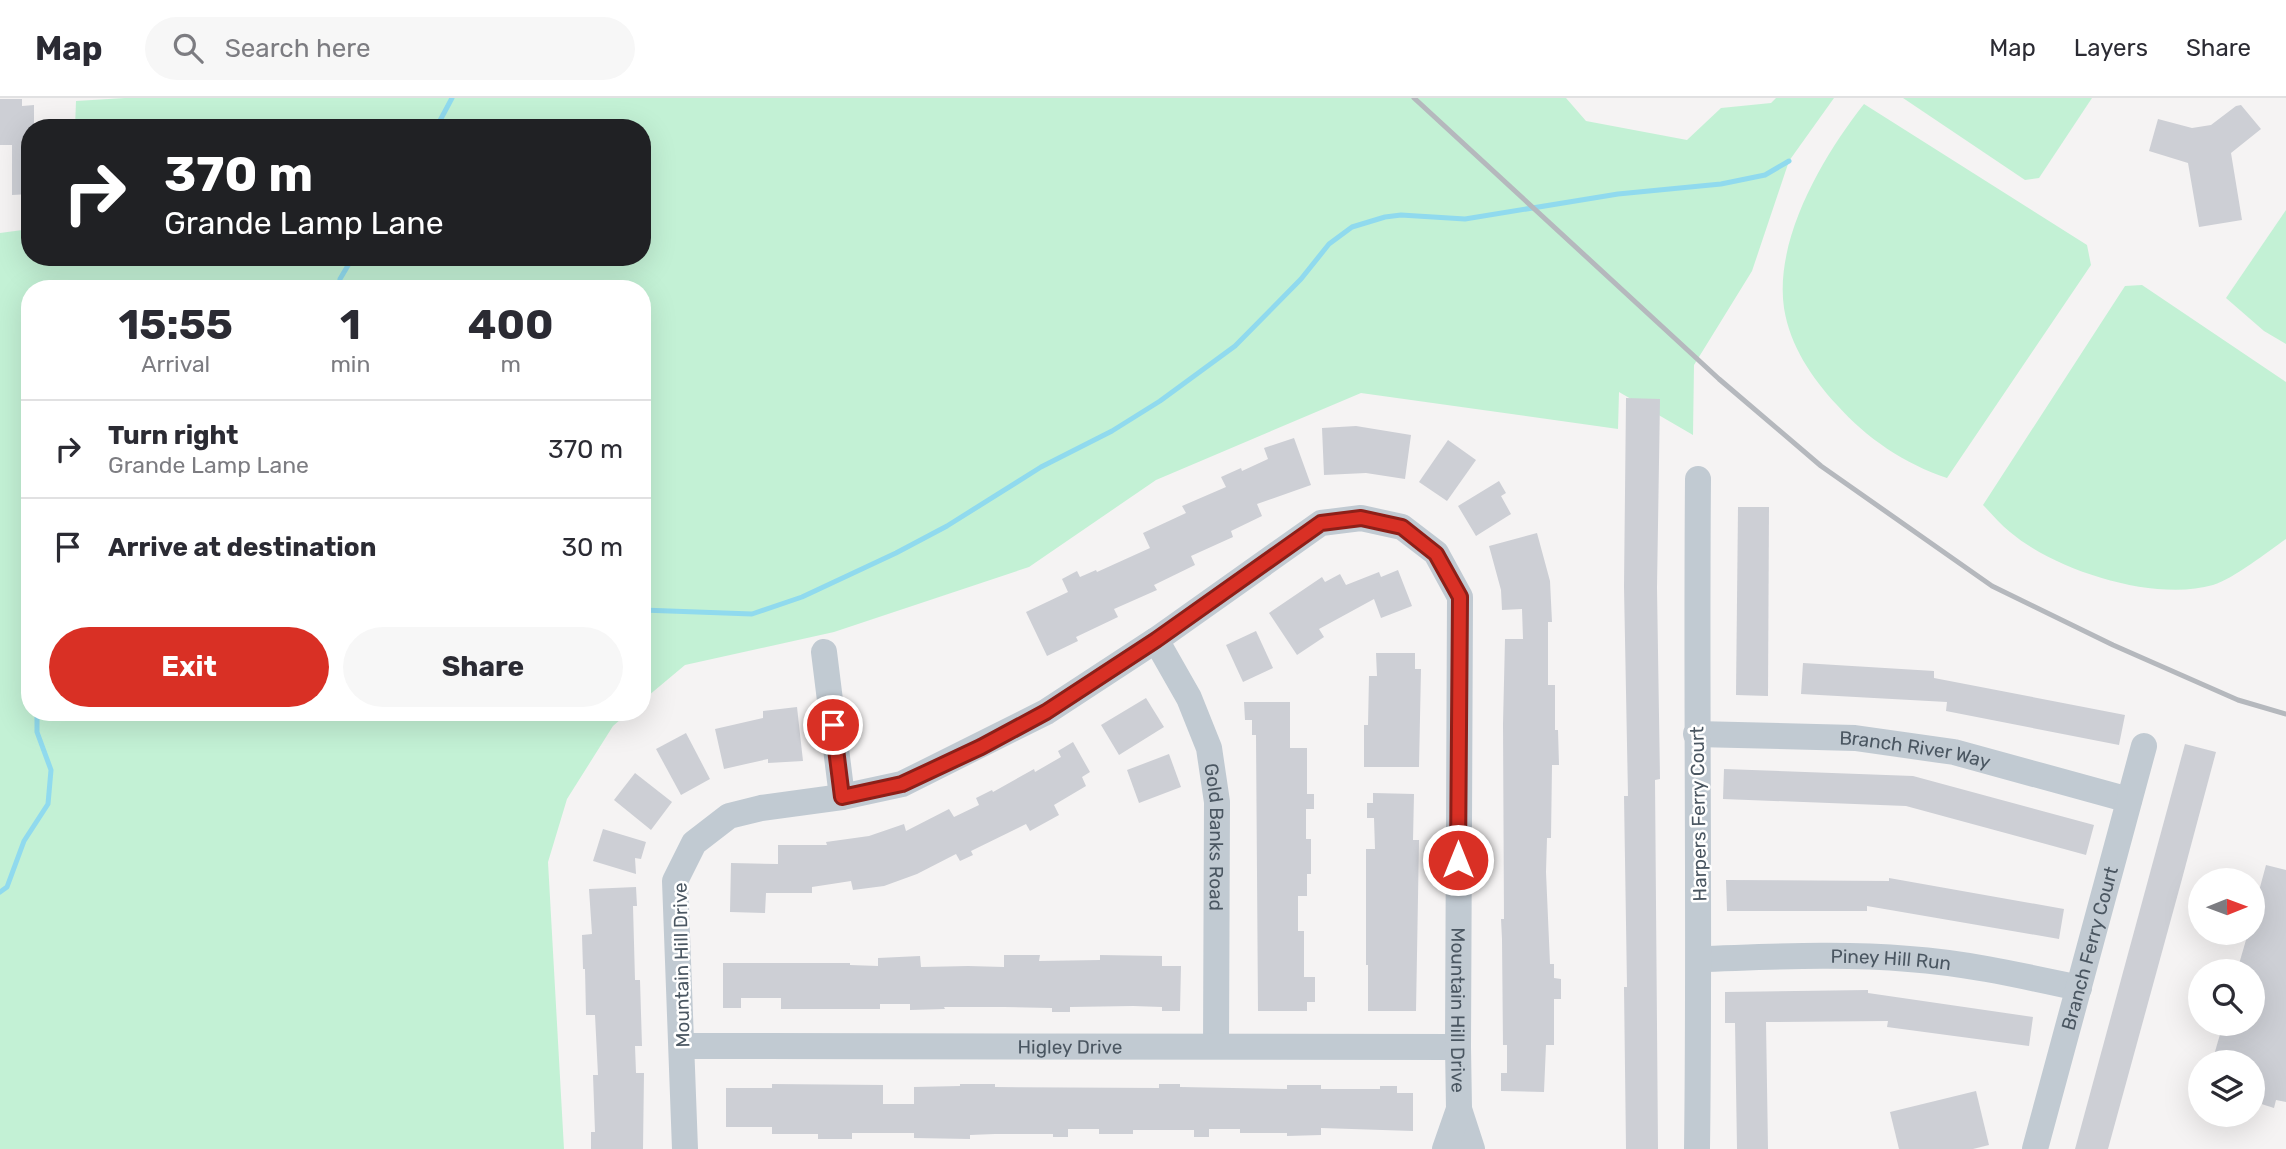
<!DOCTYPE html>
<style>
:root{--surface:#fff;--page:#f7f7f7;--text:#2b2b33;--muted:#7c7c81;--line:#e1e1e2;--accent:#d93025}
body{margin:0;font-family:Rubik,sans-serif;background:var(--page);color:var(--text);height:100vh;display:flex;flex-direction:column;font-size:26px;white-space:nowrap}
*{box-sizing:border-box;margin:0}
p{font-size:23px;color:var(--muted)}
.icon{flex:none;width:38px;height:38px;fill:none;stroke:currentColor;stroke-width:2;stroke-linecap:round;stroke-linejoin:round}
.map{position:relative;flex:1;overflow:hidden}
.panel{position:absolute;left:21px;top:182px;width:630px;height:441px;display:flex;flex-direction:column;background:var(--surface);border-radius:28px;box-shadow:0 7px 28px #0002}
.panel>*{flex:none}
.banner{position:absolute;left:21px;top:21px;width:630px;height:147px;border-radius:28px;box-shadow:0 7px 28px #0002;background:#202124;color:#fff;overflow:hidden}
.needle{width:46px;rotate:89deg}
.tools{position:absolute;left:2188px;top:770px;display:grid;gap:14px}
.tools a{display:grid;place-items:center;width:77px;height:77px;border-radius:50%;background:var(--surface);box-shadow:0 7px 28px #0002;font-size:35px}
.pin{position:absolute;display:grid;place-items:center;width:60px;height:60px;color:#fff;margin:-30px;border:4px solid #fff;border-radius:50%;box-shadow:0 2px 7px #0007}
.me{position:absolute;width:77px;margin:-38px;rotate:0deg;stroke-linejoin:round;filter:drop-shadow(0 0 5px #0008)}
.turn{display:flex;align-items:center;gap:24px;height:147px;padding:0 28px;font-size:32px}
.turn .icon{width:91px;height:91px;stroke-width:2.5}
.turn b{display:block;font-size:49px;line-height:60px}
.eta{display:flex;justify-content:space-evenly;align-items:center;height:119px;text-align:center}
.eta b{font-size:42px;font-weight:700;line-height:49px}
.action{display:flex;gap:14px;margin-top:auto;padding:14px 28px}
.action a{flex:1;height:80px;border-radius:42px;background:var(--accent);color:#fff;font-size:28px;font-weight:700;line-height:80px;text-align:center}
.action a+a{background:var(--page);color:var(--text)}
ul{padding:0;list-style:none}
li{display:flex;align-items:center;gap:21px;height:98px;padding:0 28px;border-top:2px solid var(--line)}
li div{flex:1}
li b{display:block;font-size:26px}
li em{font-style:normal}
header{display:flex;align-items:center;gap:42px;box-sizing:border-box;height:98px;padding:0 35px;background:var(--surface);border-bottom:2px solid var(--line)}
header strong{font-size:33px}
nav{display:flex;gap:38px;margin-inline-start:auto;font-size:24px}
.search{width:490px;height:63px;background:var(--page);display:flex;align-items:center;gap:18px;box-sizing:border-box;padding:0 24px;border-radius:38px;color:var(--muted);font-size:26px}
.map>svg:first-child{display:block}
.green{fill:#c3f1d5}
.lines{fill:none;stroke-linecap:round;stroke-linejoin:round}
.stream{stroke:#90daee;stroke-width:5}
.building{fill:#cdcfd5}
.minor{stroke:#c1cad2;stroke-width:26}
.rail{stroke:#b5b8bd;stroke-width:5}
.route-casing{stroke:#8d1f18;stroke-width:18}
.route{stroke:#d93025;stroke-width:12}
.labels{text-anchor:middle;stroke-width:5;stroke-linejoin:round;paint-order:stroke}
.street-label{font-size:19px;fill:#4a5661;stroke:#fff}
</style>
<header>
<strong>Map</strong>
<div class="search"><svg class="icon" aria-label="search" viewBox="0 0 24 24"><circle cx="10" cy="10" r="6"/><path d="M15 15l6 6"/></svg>Search here</div>
<nav><a>Map</a><a>Layers</a><a>Share</a></nav>
</header>
<div class="map">
<svg width="2286" height="1051" viewBox="0 0 2286 1051">
<rect width="100%" height="100%" fill="#f5f3f3"/>
<!-- green -->
<g class="green">
<polygon points="125,0 1566,0 1586,23 1687,42 1721,10 1771,5 1776,0 1834,0 1789,63 1752,173 1694,267 1693,337 1619,294 1618,331 1361,295 1156,382 1029,469 834,534 685,567 642,603 642,191 30,191 30,614 629,614 613,628 567,701 548,764 564,1051 0,1051 0,135 30,131 30,159 642,159 642,30 75,30 76,3"/>
<polygon points="1903,0 2092,0 2039,80 2025,82"/>
<path d="M1864,6L2087,147L2091,167L1947,380C1905,366 1866,340 1837,307C1812,280 1790,248 1784,210C1774,141 1823,58 1864,6Z"/>
<polygon points="2286,112 2286,246 2264,233 2226,200"/>
<path d="M2142,187L2286,284V441C2267,454 2235,480 2213,487C2155,504 2056,473 2010,434C2000,426 1992,416 1983,407L2125,188Z"/>
</g>
<g class="lines">
<!-- stream -->
<g class="stream">
<polyline points="436,30 452,0"/>
<polyline points="339,191 340,181 353,159"/>
<polyline points="642,512 752,516 802,499 896,455 947,428 1041,369 1112,333 1160,303 1235,248 1301,181 1329,146 1352,129 1385,119 1401,117 1465,121 1618,96 1721,86 1765,77 1789,63"/>
<polyline points="0,794 7,789 24,743 48,706 51,672 37,634 37,614"/>
</g>
</g>
<!-- building -->
<g class="building">
<polygon points="0,1 22,1 22,8 34,7 34,30 30,30 30,96 12,97 12,47 0,47"/>
<polygon points="2241,7 2261,31 2231,55 2242,122 2199,129 2188,65 2149,53 2158,21 2192,30 2211,27 2236,8"/>
<polygon points="1626,300 1660,301 1657,490 1660,681 1655,682 1658,1051 1626,1051 1624,889 1627,889 1624,698 1628,698 1624,489"/>
<polygon points="1356,328 1411,337 1405,381 1366,375 1324,377 1322,330"/>
<polygon points="1294,340 1311,387 1257,406 1262,418 1231,433 1233,439 1191,458 1195,467 1154,487 1157,492 1114,511 1118,519 1076,539 1078,543 1047,558 1026,514 1068,494 1062,481 1077,473 1080,479 1096,472 1097,474 1150,450 1143,435 1186,415 1182,408 1226,389 1221,379 1241,370 1242,373 1268,361 1264,350"/>
<polygon points="1448,342 1476,362 1447,403 1419,384"/>
<polygon points="1499,383 1506,395 1501,398 1511,416 1476,438 1458,408"/>
<polygon points="1738,409 1769,409 1768,598 1736,597"/>
<polygon points="1537,435 1550,483 1552,524 1548,524 1548,587 1555,587 1555,632 1558,632 1559,667 1552,667 1551,740 1547,740 1546,774 1550,866 1554,866 1554,880 1561,881 1561,901 1554,901 1554,947 1546,947 1544,994 1501,993 1501,975 1507,975 1507,947 1503,947 1502,841 1501,821 1504,821 1503,626 1505,541 1523,541 1522,511 1502,512 1501,492 1489,448"/>
<polygon points="1398,472 1412,508 1381,520 1374,501 1319,531 1324,539 1297,557 1269,515 1322,479 1325,484 1340,476 1346,487 1379,474 1381,479"/>
<polygon points="1256,533 1273,570 1243,584 1226,547"/>
<polygon points="1376,555 1415,555 1415,571 1421,571 1419,669 1364,669 1364,627 1368,627 1369,578 1377,578"/>
<polygon points="1803,565 1934,573 1934,580 2125,617 2119,647 1946,613 1947,604 1801,596"/>
<polygon points="1146,600 1164,629 1119,657 1101,627"/>
<polygon points="1244,604 1290,604 1290,650 1307,650 1307,696 1314,696 1314,711 1306,711 1306,741 1311,741 1311,776 1307,776 1307,798 1298,798 1298,833 1304,833 1304,879 1315,879 1315,904 1307,904 1307,913 1258,913 1256,637 1252,637 1252,622 1245,622"/>
<polygon points="797,609 803,663 768,665 768,661 724,671 715,631 763,620 763,613"/>
<polygon points="686,635 710,681 681,697 656,651"/>
<polygon points="1073,644 1090,674 1082,679 1086,688 1054,707 1059,717 1030,733 1026,726 971,753 973,757 960,763 956,756 917,776 884,788 853,792 851,783 812,789 812,795 766,795 765,815 730,814 731,765 778,766 778,747 827,747 826,744 869,738 904,726 906,733 949,711 954,719 979,707 976,700 992,692 993,694 1034,671 1035,674 1061,659 1058,653"/>
<polygon points="2185,646 2216,654 2182,781 2108,1051 2075,1051"/>
<polygon points="1169,656 1181,689 1139,705 1127,672"/>
<polygon points="1724,671 1913,678 2094,727 2086,757 1906,708 1723,701"/>
<polygon points="635,675 672,704 651,732 614,702"/>
<polygon points="1373,695 1414,696 1413,742 1419,742 1416,913 1368,913 1368,867 1366,867 1366,751 1375,751 1374,720 1367,720 1367,705 1373,705"/>
<polygon points="603,731 646,744 641,761 635,760 636,776 593,763"/>
<polygon points="2266,767 2286,772 2286,1004 2276,1002 2274,1010 2252,1003 2252,964 2212,964 2223,926 2252,926 2252,873 2237,873 2248,835 2252,835 2252,819"/>
<polygon points="1889,780 2064,811 2059,841 1867,808 1867,813 1727,813 1726,782 1889,783"/>
<polygon points="636,789 637,808 633,808 635,882 640,882 642,948 635,948 636,975 644,975 643,1051 591,1051 591,1034 595,1034 593,977 598,977 595,917 586,917 585,871 583,871 582,837 592,836 589,791"/>
<polygon points="1004,857 1040,857 1039,863 1100,862 1100,857 1162,858 1162,868 1181,868 1180,913 1162,913 1162,909 1133,908 1070,909 1070,914 1052,914 1052,910 1004,909 944,909 945,911 910,912 910,906 880,906 880,911 781,911 781,900 741,900 741,910 723,910 723,865 850,865 850,867 878,868 878,860 920,858 921,869 968,868 1004,869"/>
<polygon points="1868,892 1868,895 2033,919 2029,948 1887,929 1888,923 1766,924 1768,1051 1737,1051 1735,925 1725,925 1725,894"/>
<polygon points="772,986 883,987 883,1006 914,1006 914,989 960,988 960,986 995,986 995,989 1159,990 1159,986 1180,986 1180,989 1287,991 1287,987 1321,987 1321,991 1380,991 1380,988 1397,988 1397,995 1413,995 1413,1033 1321,1030 1321,1037 1287,1038 1287,1035 1240,1035 1240,1031 1209,1031 1209,1039 1194,1039 1194,1032 1133,1032 1133,1036 1099,1036 1099,1031 1068,1031 1068,1039 1053,1039 1053,1036 995,1036 970,1037 970,1041 914,1040 914,1035 852,1035 852,1041 818,1041 818,1036 772,1036 772,1029 726,1029 726,990 772,990"/>
<polygon points="1976,993 1989,1047 1973,1051 1899,1051 1890,1014"/>
</g>
<g class="lines">
<!-- minor -->
<g class="minor">
<path id="s1" d="M1156,542L1189,600L1209,650L1217,704L1216,948"/>
<polyline points="824,554 842,699"/>
<path id="s2" d="M1696,636L1855,640L1954,654L2129,702"/>
<path id="s3" d="M1700,861C1770,859 1840,855 1909,861C1967,865 2023,878 2079,890"/>
<path id="s4" d="M682,948L1458,949"/>
<path id="s5" d="M685,1051L675,783L694,745L729,718L761,710L842,699L902,686L1046,614L1156,542L1321,425L1361,420L1402,429L1436,455L1460,499L1458,949L1459,1011L1472,1051"/>
<polyline points="1445,1051 1459,1011"/>
<path d="M1697,1051C1700,828 1696,604 1698,381"/>
<path id="s6" d="M2035,1051L2144,648"/>
</g>
<!-- rail -->
<polyline class="rail" points="1414,0 1719,281 1821,368 1992,488 2113,547 2238,602 2286,616"/>
</g>
<g class="lines">
<!-- route casing -->
<g class="route-casing">
<polyline id="route" points="833,627 842,699 902,686 981,649 1046,614 1156,542 1321,425 1361,420 1402,429 1436,456 1460,499 1458,762"/>
</g>
<!-- route -->
<use href="#route" class="route"/>
</g>
<g class="labels">
<!-- street labels -->
<g class="street-label">
<text dy="7" stroke="none"><textPath href="#s2" startOffset="220">Branch River Way</textPath></text>
<text transform="translate(1698 716) rotate(-91)" y="7">Harpers Ferry Court</text>
<text dy="7" stroke="none"><textPath href="#s1" startOffset="210">Gold Banks Road</textPath></text>
<text dy="7" stroke="none"><textPath href="#s6" startOffset="208">Branch Ferry Court</textPath></text>
<text dy="7" stroke="none"><textPath href="#s3" startOffset="191">Piney Hill Run</textPath></text>
<text transform="translate(681 867) rotate(-91)" y="7">Mountain Hill Drive</text>
<text dy="7" stroke="none"><textPath href="#s5" startOffset="1614">Mountain Hill Drive</textPath></text>
<text dy="7" stroke="none"><textPath href="#s4" startOffset="388">Higley Drive</textPath></text>
</g>
</g>
</svg>
<div class="tools">
<a><svg class="needle" viewBox="-14 -14 28 28"><path d="M0-13l5 13h-10z" fill="#e53935"/><path d="M0 13l5-13h-10z" fill="#7c7c81"/></svg></a>
<a><svg class="icon" aria-label="search" viewBox="0 0 24 24"><circle cx="10" cy="10" r="6"/><path d="M15 15l6 6"/></svg></a>
<a><svg class="icon" aria-label="layers" viewBox="0 0 24 24"><path d="M12 4l9 5-9 5-9-5zM3 14l9 5 9-5"/></svg></a>
</div>
<div class="pin" style="left:833px;top:627px;background:#d93025"><svg class="icon" aria-label="arrive" viewBox="0 0 24 24"><path d="M6 21V4h12l-3 4 3 4H6"/></svg></div>
<svg class="me" style="left:1458px;top:762px" viewBox="-20 -20 40 40"><circle r="17" fill="#d93025" stroke="#fff" stroke-width="3"/><path d="M0-11L8 9 0 5-8 9z" fill="#fff"/></svg>
<div class="banner">
<div class="turn"><svg class="icon" aria-label="right" viewBox="0 0 24 24"><path d="M7 20v-9h11M14 6l5 5-5 5"/></svg><div><b>370 m</b>Grande Lamp Lane</div></div>
</div>
<section class="panel">
<div class="eta">
<div><b>15:55</b><p>Arrival</p></div>
<div><b>1</b><p>min</p></div>
<div><b>400</b><p>m</p></div>
</div>
<ul>
<li><svg class="icon" aria-label="right" viewBox="0 0 24 24"><path d="M7 20v-9h11M14 6l5 5-5 5"/></svg><div><b>Turn right</b><p>Grande Lamp Lane</p></div><em>370 m</em></li>
<li><svg class="icon" aria-label="arrive" viewBox="0 0 24 24"><path d="M6 21V4h12l-3 4 3 4H6"/></svg><div><b>Arrive at destination</b></div><em>30 m</em></li>
</ul>
<div class="action"><a>Exit</a><a>Share</a></div>
</section>
</div>
